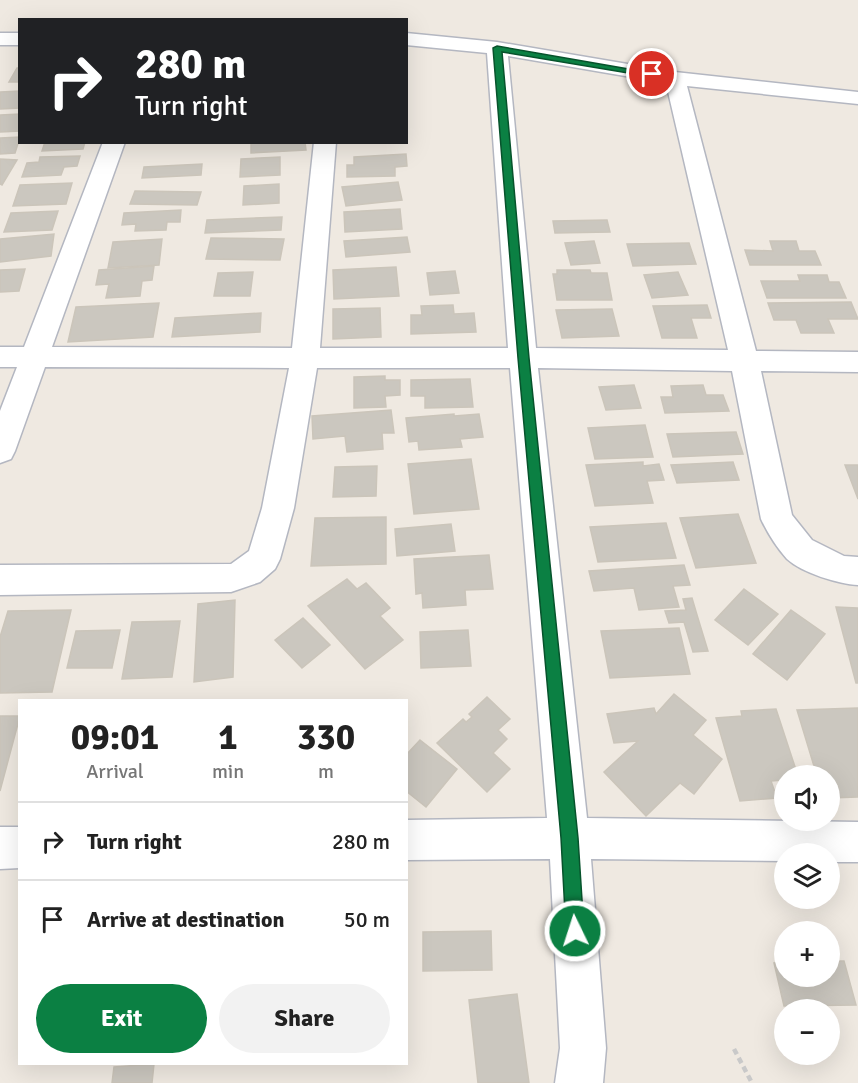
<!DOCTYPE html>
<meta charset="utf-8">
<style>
:root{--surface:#fff;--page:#f2f2f2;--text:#222;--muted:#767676;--line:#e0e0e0;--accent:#0b8043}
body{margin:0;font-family:Signika,sans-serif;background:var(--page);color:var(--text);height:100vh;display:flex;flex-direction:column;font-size:22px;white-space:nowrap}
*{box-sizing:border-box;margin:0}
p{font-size:20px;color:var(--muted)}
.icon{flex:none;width:33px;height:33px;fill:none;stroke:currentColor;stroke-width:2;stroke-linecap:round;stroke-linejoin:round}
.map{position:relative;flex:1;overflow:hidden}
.side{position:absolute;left:18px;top:699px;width:390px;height:366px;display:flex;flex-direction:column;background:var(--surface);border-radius:0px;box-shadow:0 6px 24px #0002}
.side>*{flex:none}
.hud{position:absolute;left:18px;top:18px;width:390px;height:126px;border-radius:0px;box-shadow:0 6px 24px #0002;background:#202124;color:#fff;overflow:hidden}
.tools{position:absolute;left:774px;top:765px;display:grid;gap:12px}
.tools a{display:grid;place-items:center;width:66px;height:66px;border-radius:50%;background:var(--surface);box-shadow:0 6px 24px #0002;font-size:30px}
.pin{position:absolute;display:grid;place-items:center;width:51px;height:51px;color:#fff;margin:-26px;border:3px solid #fff;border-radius:50%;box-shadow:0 2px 6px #0007}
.me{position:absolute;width:66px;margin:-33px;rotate:356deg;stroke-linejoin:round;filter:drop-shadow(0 0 4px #0008)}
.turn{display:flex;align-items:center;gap:21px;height:126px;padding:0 18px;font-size:27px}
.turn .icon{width:78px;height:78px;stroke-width:2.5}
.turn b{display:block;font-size:42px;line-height:51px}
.eta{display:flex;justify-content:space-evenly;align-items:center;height:102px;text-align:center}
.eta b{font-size:36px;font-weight:800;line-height:42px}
.action{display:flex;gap:12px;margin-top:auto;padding:12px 18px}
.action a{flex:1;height:69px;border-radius:36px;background:var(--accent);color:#fff;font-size:24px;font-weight:800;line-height:69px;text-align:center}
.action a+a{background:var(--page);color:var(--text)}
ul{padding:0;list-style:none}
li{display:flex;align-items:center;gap:18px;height:78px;padding:0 18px;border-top:2px solid var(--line)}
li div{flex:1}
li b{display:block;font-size:22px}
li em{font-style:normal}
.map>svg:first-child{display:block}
.building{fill:#cbc7bf;stroke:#cbc5ba;stroke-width:1.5}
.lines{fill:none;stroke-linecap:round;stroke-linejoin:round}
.minor-casing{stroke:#b4b7c1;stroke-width:3}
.path{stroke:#c9c9c9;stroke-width:4.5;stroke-dasharray:6 4;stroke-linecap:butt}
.minor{fill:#fff;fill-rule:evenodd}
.route{fill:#0b8043;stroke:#07532c;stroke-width:1.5}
</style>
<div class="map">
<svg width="858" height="1083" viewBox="0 0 858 1083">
<rect width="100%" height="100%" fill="#efe9e1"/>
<!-- building -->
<g class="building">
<polygon points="17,68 20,68 20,82 9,82"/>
<polygon points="20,91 20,108 0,109 0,92"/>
<polygon points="20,114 20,131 0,132 0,115"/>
<polygon points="20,137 15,153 0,154 0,138"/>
<polygon points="45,142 85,142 83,149 42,151"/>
<polygon points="251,142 305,142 306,150 251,153"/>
<polygon points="406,154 407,166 395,167 395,176 347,177 347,165 354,165 354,157"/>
<polygon points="80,156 77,166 64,167 61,175 22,177 27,163 39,162 40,157"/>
<polygon points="280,157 280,175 240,177 241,159"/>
<polygon points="0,159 17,160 2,185 0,184"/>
<polygon points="202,164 201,175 142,178 144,167"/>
<polygon points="398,182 402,200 346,206 342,187"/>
<polygon points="72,183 66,204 13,206 20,185"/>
<polygon points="279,184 279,203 243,205 244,186"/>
<polygon points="135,191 201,192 197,205 130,204"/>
<polygon points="400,209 402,229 345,232 344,212"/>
<polygon points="181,210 180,222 167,222 166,230 135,231 136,224 122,225 124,213"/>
<polygon points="58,211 52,230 4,232 11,213"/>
<polygon points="282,217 281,230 205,233 207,220"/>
<polygon points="607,220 610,232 555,233 553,221"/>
<polygon points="54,234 51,256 0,262 0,239"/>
<polygon points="407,237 410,252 346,257 344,241"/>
<polygon points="211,238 284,239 280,260 206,259"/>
<polygon points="162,239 159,265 108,268 113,242"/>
<polygon points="594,241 600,263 571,265 565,243"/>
<polygon points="770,241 796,241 799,251 815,251 821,265 750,265 745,250 773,251"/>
<polygon points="689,243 696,264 633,266 627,244"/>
<polygon points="154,266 152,280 142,281 140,296 106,298 109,284 96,285 99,270"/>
<polygon points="396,267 399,296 334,299 333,270"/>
<polygon points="25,269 19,291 0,292 0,270"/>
<polygon points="557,270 590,270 591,273 607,273 612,300 557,300 553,274 557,274"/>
<polygon points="455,271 459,293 430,295 427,273"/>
<polygon points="253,272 250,296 214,296 218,273"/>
<polygon points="678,272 688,295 652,298 644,275"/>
<polygon points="798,275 827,275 829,282 839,282 846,298 767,298 761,281 800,281"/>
<polygon points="851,302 858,319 828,319 834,333 801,333 796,320 774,320 768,303"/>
<polygon points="159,303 153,337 68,342 76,307"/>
<polygon points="453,305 454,314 474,313 476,332 411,334 411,315 422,315 421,306"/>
<polygon points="707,305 711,318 691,318 697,338 662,338 653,306"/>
<polygon points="380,308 381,337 333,339 333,309"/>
<polygon points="612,309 619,336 562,338 556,310"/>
<polygon points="261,313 260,332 172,337 175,318"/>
<polygon points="385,376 385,380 400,380 400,395 385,396 386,407 354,408 354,377"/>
<polygon points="470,379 473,407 425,408 425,396 411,396 411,380"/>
<polygon points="634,385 641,408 606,410 599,387"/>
<polygon points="703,385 706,395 723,395 729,411 665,413 661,397 673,397 671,386"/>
<polygon points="391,410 394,433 382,433 383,449 347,452 345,436 313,439 312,416"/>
<polygon points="454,414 454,416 479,414 483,437 460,439 462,447 419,450 418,441 409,442 406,418"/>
<polygon points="645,425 653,457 595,459 588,428"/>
<polygon points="736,432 743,454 673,457 667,434"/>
<polygon points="471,459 479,509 414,514 408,464"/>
<polygon points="643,462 643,466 659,464 664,480 647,481 653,503 595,506 586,465"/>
<polygon points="733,462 739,480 677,483 671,465"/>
<polygon points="845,465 858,465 858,499"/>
<polygon points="377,466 376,496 333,497 335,467"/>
<polygon points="738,514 756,563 696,568 680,518"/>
<polygon points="386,517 386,564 311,566 315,518"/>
<polygon points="666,523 676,558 598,562 590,527"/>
<polygon points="451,524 455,551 397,556 395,529"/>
<polygon points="489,555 493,589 465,590 466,605 423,608 422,593 416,594 414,559"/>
<polygon points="684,565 690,585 673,586 679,607 639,610 634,588 594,591 589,571"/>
<polygon points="347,579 357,589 366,583 390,608 380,616 403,640 365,669 308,606"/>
<polygon points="744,589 778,614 748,645 715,620"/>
<polygon points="692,598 697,615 708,651 693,652 684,622 669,623 665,611 686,610 683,599"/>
<polygon points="235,600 233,677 194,682 198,604"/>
<polygon points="836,607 858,608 858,683 856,683"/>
<polygon points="71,610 52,692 0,693 0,637 8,611"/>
<polygon points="791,610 825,634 787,680 753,654"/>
<polygon points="303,618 330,645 302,668 275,640"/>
<polygon points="180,621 172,677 122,679 132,622"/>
<polygon points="679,628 690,674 610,678 601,631"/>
<polygon points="120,630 112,668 67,668 76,631"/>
<polygon points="468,630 471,666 421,668 420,632"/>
<polygon points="674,694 706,720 693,735 722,759 694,794 680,783 646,816 604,772 638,741 614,743 607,714 654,708 656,714"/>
<polygon points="487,697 510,719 498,730 507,739 493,753 510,769 487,792 437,743 463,719 466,722 472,717 469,714"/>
<polygon points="858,708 858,797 830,798 830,776 817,776 797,710"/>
<polygon points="776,709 798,776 784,776 784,780 771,781 777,798 740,801 716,718 742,716 741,711"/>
<polygon points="0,716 20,716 0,791"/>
<polygon points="420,740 457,769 426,807 406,791 406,755"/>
<polygon points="491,931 492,970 423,971 423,932"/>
<polygon points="830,961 844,961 856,1005 784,1006 774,963 784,962 784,976 830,976"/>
<polygon points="517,994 529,1083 478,1083 469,1000"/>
<polygon points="154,1064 152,1083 112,1083 114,1067"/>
</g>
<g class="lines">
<!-- minor casing -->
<g class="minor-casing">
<g id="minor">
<rect x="0" y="33" width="20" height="12"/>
<path d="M406,33L497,42L675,72L858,92V104L687,86L756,351L858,352V372L761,371L792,515L812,540L844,556L858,557V585C839,584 802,573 787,559C777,548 767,532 761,519L732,371L538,368L587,818L858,822V862H830V854H784V861L591,859L606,1048L603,1083H555L560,1048L550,859L406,860V820L547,818L510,368H317L294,508L280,559L275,569L260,582L231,592L0,595V565L231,564L249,551L262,508L289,368L45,367L15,451L11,459L0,463V411L17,367H0V347H24L103,142H125L52,347L292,348L314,142H336L320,348H508L487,53L406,45ZM508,56L666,83L728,350L536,348Z"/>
<polygon points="0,827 20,827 20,868 0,869"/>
</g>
</g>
<!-- path -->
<polyline class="path" points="734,1049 752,1083"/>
<!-- minor -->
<use href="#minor" class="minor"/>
</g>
<!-- route -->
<polygon class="route" points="497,46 657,74 652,77 502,52 529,358 578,838 584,931 582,937 575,940 569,937 566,931 561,838 518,358 493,48"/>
</svg>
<div class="tools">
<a><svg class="icon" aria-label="sound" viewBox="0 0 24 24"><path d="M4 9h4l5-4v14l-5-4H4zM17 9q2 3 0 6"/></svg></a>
<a><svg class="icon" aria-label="layers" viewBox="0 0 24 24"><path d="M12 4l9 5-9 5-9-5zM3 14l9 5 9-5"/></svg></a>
<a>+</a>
<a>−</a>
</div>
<div class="pin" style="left:652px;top:74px;background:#d93025"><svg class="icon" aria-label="arrive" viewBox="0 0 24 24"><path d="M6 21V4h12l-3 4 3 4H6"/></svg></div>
<svg class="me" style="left:575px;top:931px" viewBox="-20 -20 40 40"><circle r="17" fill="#0b8043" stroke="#fff" stroke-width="3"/><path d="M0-11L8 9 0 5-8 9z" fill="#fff"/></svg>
<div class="hud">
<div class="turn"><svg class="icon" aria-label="right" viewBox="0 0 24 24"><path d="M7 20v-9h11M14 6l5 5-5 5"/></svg><div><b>280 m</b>Turn right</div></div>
</div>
<section class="side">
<div class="eta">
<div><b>09:01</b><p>Arrival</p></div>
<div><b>1</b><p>min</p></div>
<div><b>330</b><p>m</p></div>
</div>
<ul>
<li><svg class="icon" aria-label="right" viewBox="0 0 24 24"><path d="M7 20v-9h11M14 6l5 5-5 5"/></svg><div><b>Turn right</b></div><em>280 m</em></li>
<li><svg class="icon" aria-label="arrive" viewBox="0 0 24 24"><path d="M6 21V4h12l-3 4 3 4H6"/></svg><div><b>Arrive at destination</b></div><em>50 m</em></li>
</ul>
<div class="action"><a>Exit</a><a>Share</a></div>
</section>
</div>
